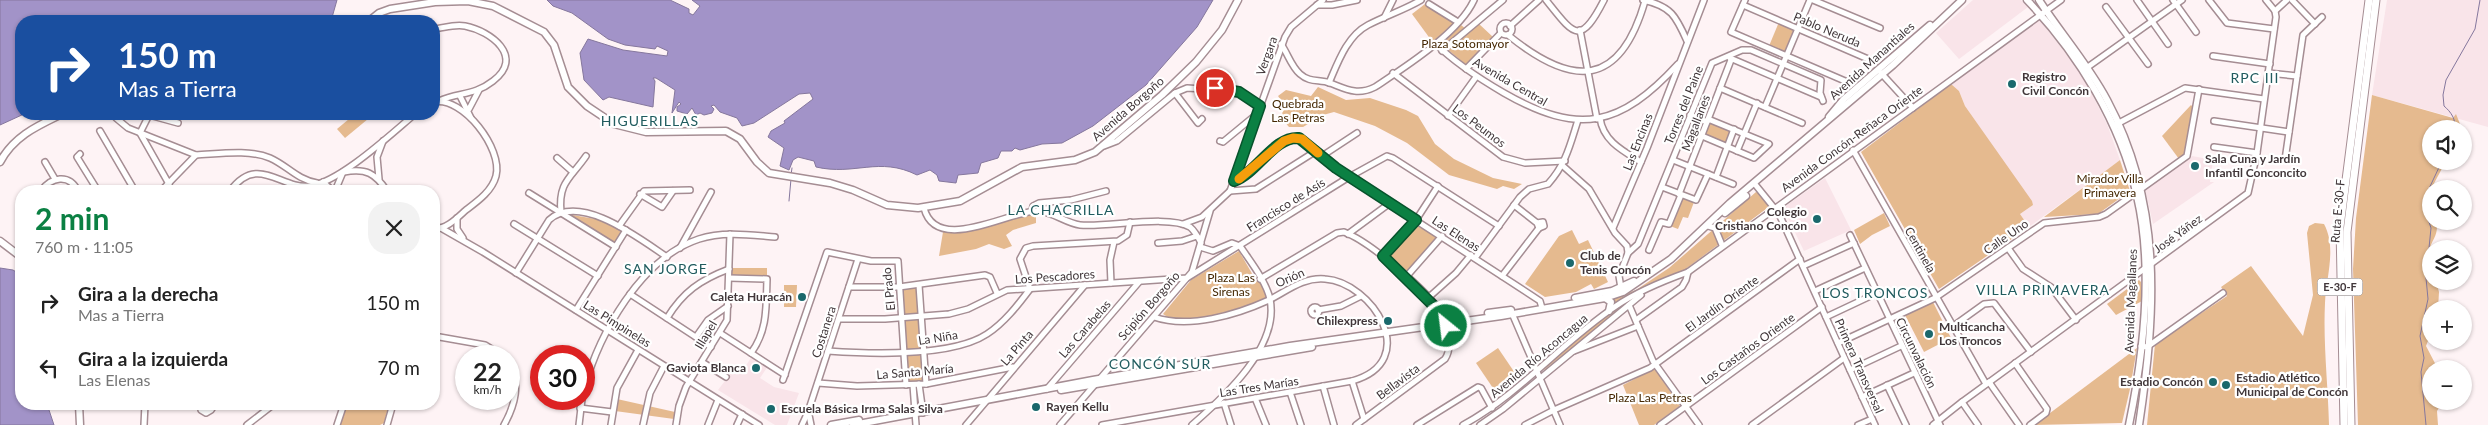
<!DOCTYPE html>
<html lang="es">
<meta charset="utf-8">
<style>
:root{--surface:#fff;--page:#f2f2f2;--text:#222;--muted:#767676;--accent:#0b8043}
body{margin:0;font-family:Lato,sans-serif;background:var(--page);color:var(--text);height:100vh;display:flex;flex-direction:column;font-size:19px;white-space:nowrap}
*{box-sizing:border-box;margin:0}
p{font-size:16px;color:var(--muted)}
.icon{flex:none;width:28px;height:28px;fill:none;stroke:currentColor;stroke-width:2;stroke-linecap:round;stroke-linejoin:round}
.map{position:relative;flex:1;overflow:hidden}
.panel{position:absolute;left:15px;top:185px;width:425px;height:225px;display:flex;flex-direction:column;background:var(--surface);border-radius:20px;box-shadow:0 1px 4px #0004}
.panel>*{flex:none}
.hud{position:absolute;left:15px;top:15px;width:425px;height:105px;border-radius:20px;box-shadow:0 1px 4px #0004;background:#1a4fa0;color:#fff;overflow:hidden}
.buttons{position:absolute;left:2422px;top:120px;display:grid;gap:10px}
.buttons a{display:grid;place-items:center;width:50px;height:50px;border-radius:50%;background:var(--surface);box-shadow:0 1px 4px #0004;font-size:25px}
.speed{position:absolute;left:455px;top:345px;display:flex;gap:10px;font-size:25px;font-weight:700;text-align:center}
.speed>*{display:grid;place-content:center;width:65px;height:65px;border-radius:50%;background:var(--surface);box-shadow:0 1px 4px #0004;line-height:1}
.speed small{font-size:12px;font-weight:400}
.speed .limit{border:8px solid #d22;background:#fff;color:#111}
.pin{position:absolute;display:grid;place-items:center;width:42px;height:42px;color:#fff;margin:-21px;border:2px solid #fff;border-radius:50%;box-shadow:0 1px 5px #0007}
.me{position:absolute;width:55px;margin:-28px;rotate:331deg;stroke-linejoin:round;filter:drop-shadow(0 0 4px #0008)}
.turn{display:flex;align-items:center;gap:18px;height:105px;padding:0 20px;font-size:22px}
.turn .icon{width:65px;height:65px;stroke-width:2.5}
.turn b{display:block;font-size:35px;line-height:42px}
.round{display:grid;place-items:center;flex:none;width:52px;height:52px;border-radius:20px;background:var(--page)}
.headline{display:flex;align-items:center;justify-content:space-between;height:85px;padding:0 20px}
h1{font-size:30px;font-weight:700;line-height:38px;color:var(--accent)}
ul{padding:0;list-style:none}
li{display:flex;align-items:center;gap:15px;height:65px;padding:0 20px}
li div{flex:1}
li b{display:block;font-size:19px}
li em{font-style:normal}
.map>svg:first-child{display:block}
.built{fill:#f9e4e9}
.green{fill:#e5ba8f}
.water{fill:#a293c8;stroke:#85779d}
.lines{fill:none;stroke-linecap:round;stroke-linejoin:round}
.stream{stroke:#85779d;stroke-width:1}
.minor-casing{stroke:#a58d93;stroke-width:8}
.major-casing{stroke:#a58d93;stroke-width:9}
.highway-casing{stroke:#a58d93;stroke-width:9}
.minor{stroke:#fff;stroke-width:5}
.major{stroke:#fff;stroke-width:6}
.highway{stroke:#fff;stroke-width:7}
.route-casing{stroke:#07532c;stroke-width:12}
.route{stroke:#0b8043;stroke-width:9}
.slow{stroke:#f59e0b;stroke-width:9}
.poi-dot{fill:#1a686c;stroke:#fff;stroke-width:2}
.labels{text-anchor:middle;stroke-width:4.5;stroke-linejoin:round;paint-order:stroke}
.shield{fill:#fff;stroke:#7a7375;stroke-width:1}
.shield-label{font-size:11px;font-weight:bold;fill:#41373a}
.street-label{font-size:12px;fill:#41373a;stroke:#fff}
.park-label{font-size:12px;fill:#442702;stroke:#fff}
.poi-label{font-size:12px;font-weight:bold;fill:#41373a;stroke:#fff;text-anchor:start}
.neighbourhood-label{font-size:14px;letter-spacing:1px;fill:#215c5f;stroke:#fff}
</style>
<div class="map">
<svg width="2488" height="425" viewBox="0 0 2488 425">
<rect width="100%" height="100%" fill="#fef3f5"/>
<!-- built -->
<g class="built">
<polygon points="1973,0 2021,0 2028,7 1959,59 1936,33"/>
<polygon points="2387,0 2488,0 2488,127 2372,95"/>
<polygon points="2040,20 2077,68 2090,90 2107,124 2120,160 2029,227 2020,214 2033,205 1965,106 1959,91 1951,84"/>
<polygon points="2192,156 2213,160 2210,182 2214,182 2153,224 2145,189"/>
<polygon points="1825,178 1851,230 1804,251 1783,208"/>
<polygon points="752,356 768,366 760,378 774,387 799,393 787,425 775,425 718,390 737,365 744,369"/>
</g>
<!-- green -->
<g class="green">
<polygon points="1425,4 1455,24 1434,44 1412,14"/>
<polygon points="1779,22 1794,29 1784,53 1769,46"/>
<polygon points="1478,23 1493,37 1469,63 1465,64 1441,44 1461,25 1466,29"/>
<polygon points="1951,84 1959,91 1965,106 2032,201 2033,205 2020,214 2029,227 1939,289 1861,152"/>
<polygon points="1318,87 1346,100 1370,98 1406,110 1418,116 1435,144 1454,159 1493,178 1522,184 1514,189 1503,186 1497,189 1449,175 1407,143 1375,126 1334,112 1323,115 1303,127 1289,127 1282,119 1283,103 1278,96 1286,90 1311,96"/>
<path d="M2372,95L2453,118L2456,114L2460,124L2458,129H2431V161H2446L2431,189V221H2437C2438,238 2432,238 2429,252C2428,262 2431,272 2431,281H2436L2439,292L2438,309H2431V333L2426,346L2438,369H2431V401H2443L2437,411L2438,425H2358L2353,269L2356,218Z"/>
<polygon points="2191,105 2194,108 2186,154 2179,159 2162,136"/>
<polygon points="355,114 374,114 345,138 337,129"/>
<polygon points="1710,121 1731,130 1725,145 1704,136"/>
<polygon points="2120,160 2130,191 2098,214 2044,217"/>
<polygon points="1756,192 1759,193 1770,206 1683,271 1656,282 1614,305 1612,299 1636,290 1669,268"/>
<polygon points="1681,197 1694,202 1688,218 1683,217 1678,229 1670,226"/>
<polygon points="1033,213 1036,215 1036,223 1013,230 1006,235 1012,246 1004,249 989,244 976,249 939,256 943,232 974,230"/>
<polygon points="1884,213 1890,226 1872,235 1860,244 1854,230"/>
<polygon points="567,214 601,220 623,232 616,244"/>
<path d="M2315,223L2324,224C2337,248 2326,277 2325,303C2323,343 2328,385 2329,425H2147L2155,344L2227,296L2221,287L2251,266L2303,336L2313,295L2307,233L2309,226Z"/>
<polygon points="1416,225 1437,237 1406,274 1386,256"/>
<polygon points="1572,230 1579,244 1588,240 1608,282 1594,289 1591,284 1576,292 1545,297 1525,284 1559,236"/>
<path d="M1239,251L1254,277L1259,279L1267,298C1249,305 1187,327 1169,318C1167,317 1165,315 1163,314L1191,280Z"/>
<polygon points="731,268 767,268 767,276 732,275"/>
<polygon points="2139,280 2141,282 2142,301 2116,315 2107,304"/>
<polygon points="784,285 797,285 796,307 784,307"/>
<polygon points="917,287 924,382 908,384 901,289"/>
<polygon points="1933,302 1951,338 1924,352 1905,315"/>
<polygon points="1620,307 1619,310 1544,370 1544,368 1611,311"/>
<polygon points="1498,348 1519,379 1497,394 1476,363"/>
<polygon points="2137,348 2130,389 2122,423 2034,425"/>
<polygon points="1652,370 1656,370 1680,406 1654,425 1639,425 1623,385"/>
<polygon points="617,399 675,412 674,419 615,411"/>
<polygon points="348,404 389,404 384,423 380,425 340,425"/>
</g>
<!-- water -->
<g class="water">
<polygon points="0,0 337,0 331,21 21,21 21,114 24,114 0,125"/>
<path d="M547,0H670L689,9V13L693,15L700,6L692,0H1213L1197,27L1146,85L1093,126L1062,143L1042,144L1020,150L1015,148L1012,151H1001L998,158L981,163L978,173L958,175L956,183L939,181L937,175L930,170L917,175C879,156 855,176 816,167L814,161L798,157L793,160L789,170L780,166L784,148L768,137L771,131L785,123L784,121L813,99L810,93L799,94L754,123L742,126L737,118L720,112L714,105L711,106L714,109L712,113L704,115L700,113L696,115L692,108L687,114L677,111V107L681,104L679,102L672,113L675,90L656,78H653L655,81L653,107L609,97L603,100L584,80L580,53L588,39L623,50L667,56L668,51L657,46L655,49L625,45L608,39L572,13L553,6Z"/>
<polygon points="0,268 13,270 21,275 21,404 47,404 54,425 0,425"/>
</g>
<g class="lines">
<!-- stream -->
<g class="stream">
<path d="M2455,129C2456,119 2451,112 2444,106L2443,95L2446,80L2475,29L2480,0"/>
<polyline points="791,175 792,168"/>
<polyline points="789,201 791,179"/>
<polyline points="2426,425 2421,372 2424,358 2420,336 2428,299 2426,278 2431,228 2427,216 2426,195 2442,161"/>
</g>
<!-- minor casing -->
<g class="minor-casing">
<g id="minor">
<path d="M1546,0C1574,35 1580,47 1604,0"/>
<path d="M1643,0C1671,6 1676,16 1687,41"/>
<polyline points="1745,0 1731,32 1852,84"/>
<polyline points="1813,0 1880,28"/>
<polyline points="2137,0 2168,44"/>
<polyline points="2173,0 2196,32"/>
<polyline points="2209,0 2227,23 2274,29"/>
<polyline points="2292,0 2315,24"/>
<polyline points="1429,4 1458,22"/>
<polyline points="1317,5 1332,5 1357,0"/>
<polyline points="1743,5 1875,62"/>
<polyline points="2106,7 2148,64"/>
<polyline points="2275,11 2287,0"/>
<polyline points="1384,18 1393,0"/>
<circle cx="1506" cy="29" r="6"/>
<polyline points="1510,26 1539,0"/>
<path d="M434,29C444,28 454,24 465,26C491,31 525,57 493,81C474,96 458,92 439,101"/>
<polyline points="1580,30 1597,119"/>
<path d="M1508,35C1573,88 1620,88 1645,1"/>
<path d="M1281,44C1288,54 1291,66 1300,74C1310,83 1319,79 1330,83C1346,89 1357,96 1375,87C1405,67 1459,33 1474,0"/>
<path d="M1436,44C1456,64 1480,79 1504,93C1579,136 1620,127 1678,64"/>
<polyline points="1442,51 1503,0"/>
<polyline points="2213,56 2270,64"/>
<polyline points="1730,58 1821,97"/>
<polyline points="1466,69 1501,33"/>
<polyline points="2085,69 2182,0"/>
<polyline points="1393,73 1503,157 1525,163 1565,161"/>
<polyline points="1881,73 1913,108"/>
<polyline points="2268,73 2297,76"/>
<path d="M1329,83C1338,62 1347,36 1368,25C1385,16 1404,10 1421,0"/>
<polyline points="1720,88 1802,123"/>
<polyline points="1175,93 1198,123 1202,119"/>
<polyline points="460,96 471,118"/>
<path d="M434,102C463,96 503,149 496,176C492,191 478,201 466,210C457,218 447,229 434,229"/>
<polyline points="1765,107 1810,0"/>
<polyline points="469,109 479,90"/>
<polyline points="1690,115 1707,122"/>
<polyline points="1448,116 1476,77"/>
<polyline points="116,118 128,128 196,155"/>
<path d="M1600,118C1603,141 1623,151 1641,162"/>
<polyline points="2214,121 2289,132"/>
<polyline points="2115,125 2185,88 2264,99"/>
<polyline points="100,131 135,191"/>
<polyline points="1702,136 1754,158 1769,144 1708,119"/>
<polyline points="1220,141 1223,142 1257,114"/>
<polyline points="1104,146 1117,141 1175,93 1187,88 1235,91 1260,106"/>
<polyline points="2214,147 2257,153"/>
<polyline points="1853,150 1986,384"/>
<polyline points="1737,151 1757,103"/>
<polyline points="80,154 77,157 98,191"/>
<polyline points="1322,156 1357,133"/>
<polyline points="557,158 573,172"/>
<polyline points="1673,160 1733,184"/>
<polyline points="2285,160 2303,35 2322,17"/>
<polyline points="45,162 55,179"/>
<polyline points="1563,166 1589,189 1615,233 1627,246 1628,253 1619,276 1621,288"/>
<path d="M344,172C366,168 375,173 387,191"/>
<polyline points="1716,177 1734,129"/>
<polyline points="379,179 377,157 383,141"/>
<path d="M1234,181L1243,177L1285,141C1305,131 1328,162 1344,173C1409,217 1475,258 1540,301L1542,308"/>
<polyline points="323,182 333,191"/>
<polyline points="1754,183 1779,214 1875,425"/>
<polyline points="169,184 140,133 149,115 178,123"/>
<polyline points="1662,187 1696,200 1708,174"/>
<path d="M41,191C51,177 69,173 78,191"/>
<path d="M161,191L196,155C218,154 249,149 270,158C288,166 296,179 317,183"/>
<path d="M230,191C258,153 281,190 310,186C340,182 391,134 415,114"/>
<polyline points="335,191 343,172"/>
<polyline points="1230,191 1256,189 1316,151"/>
<polyline points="529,193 616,247"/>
<polyline points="640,194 662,207 673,191"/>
<polyline points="1679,194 1731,60"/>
<polyline points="1514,205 1537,223 1539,228 1544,226 1543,222 1537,223"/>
<path d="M924,208C936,255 1009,211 1037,211C1052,211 1065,223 1080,225C1106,228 1168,214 1190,227C1195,231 1198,237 1201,243"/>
<polyline points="1032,211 1033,206 1039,203 1071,200 1106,191"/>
<path d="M561,212C558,182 571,178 586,156"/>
<polyline points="457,218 457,229 463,238"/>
<polyline points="514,224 598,276"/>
<polyline points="1183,224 1202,217 1230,191 1285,37 1291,27 1323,0"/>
<polyline points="619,226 644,191 690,190"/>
<polyline points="1708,226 1715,228 1722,245"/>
<polyline points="441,228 483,252 759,425"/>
<polyline points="1613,228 1647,148 1704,0"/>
<polyline points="1348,234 1390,203"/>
<polyline points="1850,235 1940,425"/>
<polyline points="1158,243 1182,241 1197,236"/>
<polyline points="680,248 711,192"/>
<polyline points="2008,248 2023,269 2051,287 2076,320"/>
<polyline points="1649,250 1661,222 1669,224 1681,195"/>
<polyline points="1628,253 1638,244 1712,63 1742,50 1751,50 1821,80 1820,93 1823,101"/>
<polyline points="1383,256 1416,220 1438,186"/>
<path d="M1475,258L1520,197L1529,189L1548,184C1566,164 1570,145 1578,120"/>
<polyline points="1803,266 1854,243"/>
<path d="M516,273L549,220C580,192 640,239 667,257"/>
<polyline points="1502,276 1539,228"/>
<polyline points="1406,277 1442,236"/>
<path d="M729,278L767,279C766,306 768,330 751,353"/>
<path d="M1260,279L1337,233L1344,232C1369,241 1429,292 1442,314C1448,326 1453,347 1445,359L1356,425"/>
<polyline points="1111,283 1110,260 1114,242"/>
<polyline points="919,285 926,384"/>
<polyline points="849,287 899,287 985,275 990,277 997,293"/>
<polyline points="1815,291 1865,268"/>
<polyline points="630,294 711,347"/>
<polyline points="1428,298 1456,273 1471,255"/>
<polyline points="1629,305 1653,361 1699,425"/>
<circle cx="1315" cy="311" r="4"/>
<polyline points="576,310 626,230"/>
<polyline points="1318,310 1341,306 1361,296"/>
<polyline points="1511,311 1560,425"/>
<polyline points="1826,317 1877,293"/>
<path d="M667,318C683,292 700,280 729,269"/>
<polyline points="839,319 885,319 949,314 968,309 1007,290 1187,278 1349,177 1387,156 1393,158 1499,226"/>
<polyline points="1636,320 1682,287 1686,280 1688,272"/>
<polyline points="1952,327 1984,304 1994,303 2031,352"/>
<polyline points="720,333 785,375"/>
<polyline points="434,336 485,345 503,356"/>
<polyline points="696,337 708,320 728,306"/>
<polyline points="1838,343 1935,298 2044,223 2099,217 2106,214 2187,156 2199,89"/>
<polyline points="2141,346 2147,347 2223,293"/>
<path d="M828,351C870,354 952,357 987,334C1004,323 1018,305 1030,289L1020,259L1026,248L1033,246L1118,241L1127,235L1130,222"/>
<polyline points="1574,351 1638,326"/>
<polyline points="702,362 726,377"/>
<polyline points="2015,363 2047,409 2046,413 2030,425"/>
<polyline points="1850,370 1901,346"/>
<polyline points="783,380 827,252 871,261 898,261 906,385"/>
<polyline points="1352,381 1364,419"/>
<polyline points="1989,382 2019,425"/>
<polyline points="818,383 857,386 926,384 1013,367"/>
<polyline points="919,384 923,413"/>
<polyline points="913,385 916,425"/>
<polyline points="1887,385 1906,425"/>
<polyline points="1323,386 1334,425"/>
<path d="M584,389C599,334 641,258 699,239C723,231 751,235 775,237"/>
<polyline points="1047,389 1139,282"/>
<polyline points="1290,392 1301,425"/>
<polyline points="1862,397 1914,373"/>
<polyline points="1255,398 1266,425"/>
<polyline points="1962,402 1978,425"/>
<polyline points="1224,403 1231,425"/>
<polyline points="201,404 201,410 206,413 211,410 215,404"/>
<polyline points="580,408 612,412"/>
<polyline points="809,415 811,425"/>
<polyline points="144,425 145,404"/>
<polyline points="247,425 274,404"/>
<polyline points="337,425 344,404"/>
<polyline points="387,425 393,404"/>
<path d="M504,425C515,405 521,384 509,363"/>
<polyline points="579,425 582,399"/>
<polyline points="611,425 617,388 638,350"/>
<polyline points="643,425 650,393 664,366"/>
<polyline points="676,425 679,406 686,387 727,320 730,234"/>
<polyline points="708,425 718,400"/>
<polyline points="737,425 742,414"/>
<polyline points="802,425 808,412 858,259"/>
<polyline points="966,425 1085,285"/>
<polyline points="1060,425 1192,272 1210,211"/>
<path d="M1102,425L1352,381C1423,361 1372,282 1325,279C1303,277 1287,291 1269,300C1236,315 1189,329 1154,317"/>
<path d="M1192,425C1223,398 1280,347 1270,299C1266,281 1250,261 1240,246L1232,243L1213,251L1200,247"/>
<polyline points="1417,425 1478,387 1481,388 1492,408"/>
<path d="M1463,425C1520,394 1562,342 1616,306C1638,291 1663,281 1688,272L2061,0"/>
<polyline points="1480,425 1503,409 1641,295"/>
<polyline points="1525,425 1554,410 1650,368 1800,259"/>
<polyline points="1660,425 1822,307"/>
<polyline points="1752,425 1844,358"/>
<polyline points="1858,425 1872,419"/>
<polyline points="1933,425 1962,402 2248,193 2257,153 2276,17 2275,11 2266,0"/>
</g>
</g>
<!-- major casing -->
<g class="major-casing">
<g id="major">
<path d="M2027,0C2078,53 2121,123 2137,196C2154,269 2144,352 2129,425"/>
<path d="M2039,0C2061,34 2088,64 2107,100C2163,205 2156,311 2139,425"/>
<polyline points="369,21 379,13 390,9 435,2 468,1 493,6 544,32 554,45 568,87 587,106 614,124 646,132 726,131 740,139 757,162 769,173 830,183 853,190 887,205 918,208 960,201 1022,167 1075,160 1095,152 1162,95 1196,62 1222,30 1238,0"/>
<polyline points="1829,117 1844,99 1930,25"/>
<path d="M0,162C14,136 37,126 62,114"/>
<polyline points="1725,213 1746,196"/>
<polyline points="0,241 21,257"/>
<polyline points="1575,298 1612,291 1634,281"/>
<polyline points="1605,298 1611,302 1609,311"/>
<polyline points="1488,313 1511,310"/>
<polyline points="1061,390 1312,347"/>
<polyline points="79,404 80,425"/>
<polyline points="831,425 859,420"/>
<polyline points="853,425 1093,380 1290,346 1501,316 1605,298 1623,292 1671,259 1730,203 1893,65 1962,0"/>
</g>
</g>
<!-- highway casing -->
<g class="highway-casing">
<g id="highway">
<polyline points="2344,425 2340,227 2369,0"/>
<polyline points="2351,425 2347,232 2376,0"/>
</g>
</g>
<!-- minor -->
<use href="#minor" class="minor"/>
<!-- major -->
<use href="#major" class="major"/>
<!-- highway -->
<use href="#highway" class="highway"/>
</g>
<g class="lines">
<!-- route casing -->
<g class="route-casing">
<path id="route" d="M1215,88L1239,92L1260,106L1234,181C1257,173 1274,136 1299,138L1336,168L1416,220L1383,256L1441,313L1446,326"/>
</g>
<!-- route -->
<use href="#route" class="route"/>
<!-- slow -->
<polyline class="slow" points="1239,179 1284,141 1293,138 1302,139 1318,153"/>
</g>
<!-- markers -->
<g class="poi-dot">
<circle cx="2012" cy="84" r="5"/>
<circle cx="2195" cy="166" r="5"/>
<circle cx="1817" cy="219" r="5"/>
<circle cx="1570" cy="263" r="5"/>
<circle cx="802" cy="297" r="5"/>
<circle cx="1388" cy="321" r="5"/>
<circle cx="1929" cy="334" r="5"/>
<circle cx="756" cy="368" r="5"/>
<circle cx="2213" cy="382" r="5"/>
<circle cx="2226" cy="385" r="5"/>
<circle cx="1036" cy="407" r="5"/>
<circle cx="771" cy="409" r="5"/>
</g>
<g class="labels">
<!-- shield labels -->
<rect class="shield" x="2317.5" y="278.5" width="45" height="17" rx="4"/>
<g class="shield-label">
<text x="2340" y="291">E-30-F</text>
</g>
<!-- street labels -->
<g class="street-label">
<text transform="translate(1827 30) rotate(23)" y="4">Pablo Neruda</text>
<text transform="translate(1267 56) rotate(-70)" y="4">Vergara</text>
<text transform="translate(1872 61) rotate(-42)" y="4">Avenida Manantiales</text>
<text transform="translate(1510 82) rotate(30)" y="4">Avenida Central</text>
<text transform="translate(1684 105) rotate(-68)" y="4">Torres del Paine</text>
<text transform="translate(1128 109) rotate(-41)" y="4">Avenida Borgoño</text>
<text transform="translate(1696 123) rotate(-69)" y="4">Magallanes</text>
<text transform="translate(1479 126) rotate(37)" y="4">Los Peumos</text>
<text transform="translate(1852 139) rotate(-36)" y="4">Avenida Concón-Reñaca Oriente</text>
<text transform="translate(1638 142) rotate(-68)" y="4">Las Encinas</text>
<text transform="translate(1286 205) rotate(-32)" y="4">Francisco de Asís</text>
<text transform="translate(2338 211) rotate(-85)" y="4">Ruta E-30-F</text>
<text transform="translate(1456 234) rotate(33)" y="4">Las Elenas</text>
<text transform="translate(2178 234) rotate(-36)" y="4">José Yáñez</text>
<text transform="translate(2006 237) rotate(-35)" y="4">Calle Uno</text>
<text transform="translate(1920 250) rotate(61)" y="4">Centinela</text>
<text transform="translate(1055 277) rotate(-4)" y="4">Los Pescadores</text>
<text transform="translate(1290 278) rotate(-24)" y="4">Orión</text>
<text transform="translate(889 289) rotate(-96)" y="4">El Prado</text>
<text transform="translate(2131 301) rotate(-88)" y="4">Avenida Magallanes</text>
<text transform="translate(1722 304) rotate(-36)" y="4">El Jardín Oriente</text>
<text transform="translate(1149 306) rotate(-49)" y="4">Scipión Borgoño</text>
<text transform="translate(617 324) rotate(32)" y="4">Las Pimpinelas</text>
<text transform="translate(1085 329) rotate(-49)" y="4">Las Carabelas</text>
<text transform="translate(824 332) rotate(-72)" y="4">Costanera</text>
<text transform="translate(706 335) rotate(-59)" y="4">Illapel</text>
<text transform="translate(938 338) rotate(-9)" y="4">La Niña</text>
<text transform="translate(1017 348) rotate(-49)" y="4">La Pinta</text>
<text transform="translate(1748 349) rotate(-36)" y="4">Los Castaños Oriente</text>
<text transform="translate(1916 353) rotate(64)" y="4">Circunvalación</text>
<text transform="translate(1539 356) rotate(-40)" y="4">Avenida Río Aconcagua</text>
<text transform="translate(1859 366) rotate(66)" y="4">Primera Transversal</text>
<text transform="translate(915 372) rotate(-5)" y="4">La Santa María</text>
<text transform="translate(1398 382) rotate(-37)" y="4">Bellavista</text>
<text transform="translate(1259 387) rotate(-9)" y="4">Las Tres Marías</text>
</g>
<!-- park labels -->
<g class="park-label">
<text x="1465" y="48">Plaza Sotomayor</text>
<text x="1298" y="108">Quebrada<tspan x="1298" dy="14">Las Petras</tspan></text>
<text x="2110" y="183">Mirador Villa<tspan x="2110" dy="14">Primavera</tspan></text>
<text x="1231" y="282">Plaza Las<tspan x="1231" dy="14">Sirenas</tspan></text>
<text x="1650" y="402">Plaza Las Petras</text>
</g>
<!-- poi labels -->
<g class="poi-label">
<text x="2022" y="81">Registro<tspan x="2022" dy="14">Civil Concón</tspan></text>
<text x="2205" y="163">Sala Cuna y Jardín<tspan x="2205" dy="14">Infantil Conconcito</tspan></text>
<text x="1807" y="216" text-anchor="end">Colegio<tspan x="1807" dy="14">Cristiano Concón</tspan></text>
<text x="1580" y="260">Club de<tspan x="1580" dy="14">Tenis Concón</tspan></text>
<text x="792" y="301" text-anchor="end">Caleta Huracán</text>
<text x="1378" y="325" text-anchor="end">Chilexpress</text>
<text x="1939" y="331">Multicancha<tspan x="1939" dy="14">Los Troncos</tspan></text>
<text x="746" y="372" text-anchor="end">Gaviota Blanca</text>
<text x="2236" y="382">Estadio Atlético<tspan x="2236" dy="14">Municipal de Concón</tspan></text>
<text x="2203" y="386" text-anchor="end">Estadio Concón</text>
<text x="1046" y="411">Rayen Kellu</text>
<text x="781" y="413">Escuela Básica Irma Salas Silva</text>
</g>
<!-- neighbourhood labels -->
<g class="neighbourhood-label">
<text x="2255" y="83">RPC III</text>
<text x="650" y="126">HIGUERILLAS</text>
<text x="1061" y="215">LA CHACRILLA</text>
<text x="666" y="274">SAN JORGE</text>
<text x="2043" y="295">VILLA PRIMAVERA</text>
<text x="1875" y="298">LOS TRONCOS</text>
<text x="1160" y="369">CONCÓN SUR</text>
</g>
</g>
</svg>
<div class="buttons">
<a><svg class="icon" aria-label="sound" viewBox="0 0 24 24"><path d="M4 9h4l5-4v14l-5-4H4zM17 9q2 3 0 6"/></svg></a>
<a><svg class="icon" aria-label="search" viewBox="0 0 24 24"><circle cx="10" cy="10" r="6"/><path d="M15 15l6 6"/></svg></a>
<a><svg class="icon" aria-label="layers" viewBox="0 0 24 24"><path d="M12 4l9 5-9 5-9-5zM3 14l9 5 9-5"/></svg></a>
<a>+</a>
<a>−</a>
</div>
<div class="speed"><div>22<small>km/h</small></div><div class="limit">30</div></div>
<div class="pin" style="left:1215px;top:88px;background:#d93025"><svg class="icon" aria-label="arrive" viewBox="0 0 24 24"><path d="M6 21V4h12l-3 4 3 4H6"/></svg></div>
<svg class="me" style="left:1446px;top:326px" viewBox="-20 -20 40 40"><circle r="17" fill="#0b8043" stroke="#fff" stroke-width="3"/><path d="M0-11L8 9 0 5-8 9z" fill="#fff"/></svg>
<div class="hud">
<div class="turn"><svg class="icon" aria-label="right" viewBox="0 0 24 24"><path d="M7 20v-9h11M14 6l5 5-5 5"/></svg><div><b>150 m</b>Mas a Tierra</div></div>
</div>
<section class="panel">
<div class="headline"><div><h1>2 min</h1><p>760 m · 11:05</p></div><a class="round"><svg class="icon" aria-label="close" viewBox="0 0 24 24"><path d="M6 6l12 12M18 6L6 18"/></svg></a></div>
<ul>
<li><svg class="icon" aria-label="right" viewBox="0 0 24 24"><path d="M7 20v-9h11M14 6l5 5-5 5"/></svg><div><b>Gira a la derecha</b><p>Mas a Tierra</p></div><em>150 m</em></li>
<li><svg class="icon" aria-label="left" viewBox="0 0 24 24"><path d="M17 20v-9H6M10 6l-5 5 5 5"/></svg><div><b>Gira a la izquierda</b><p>Las Elenas</p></div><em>70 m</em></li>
</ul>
</section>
</div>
